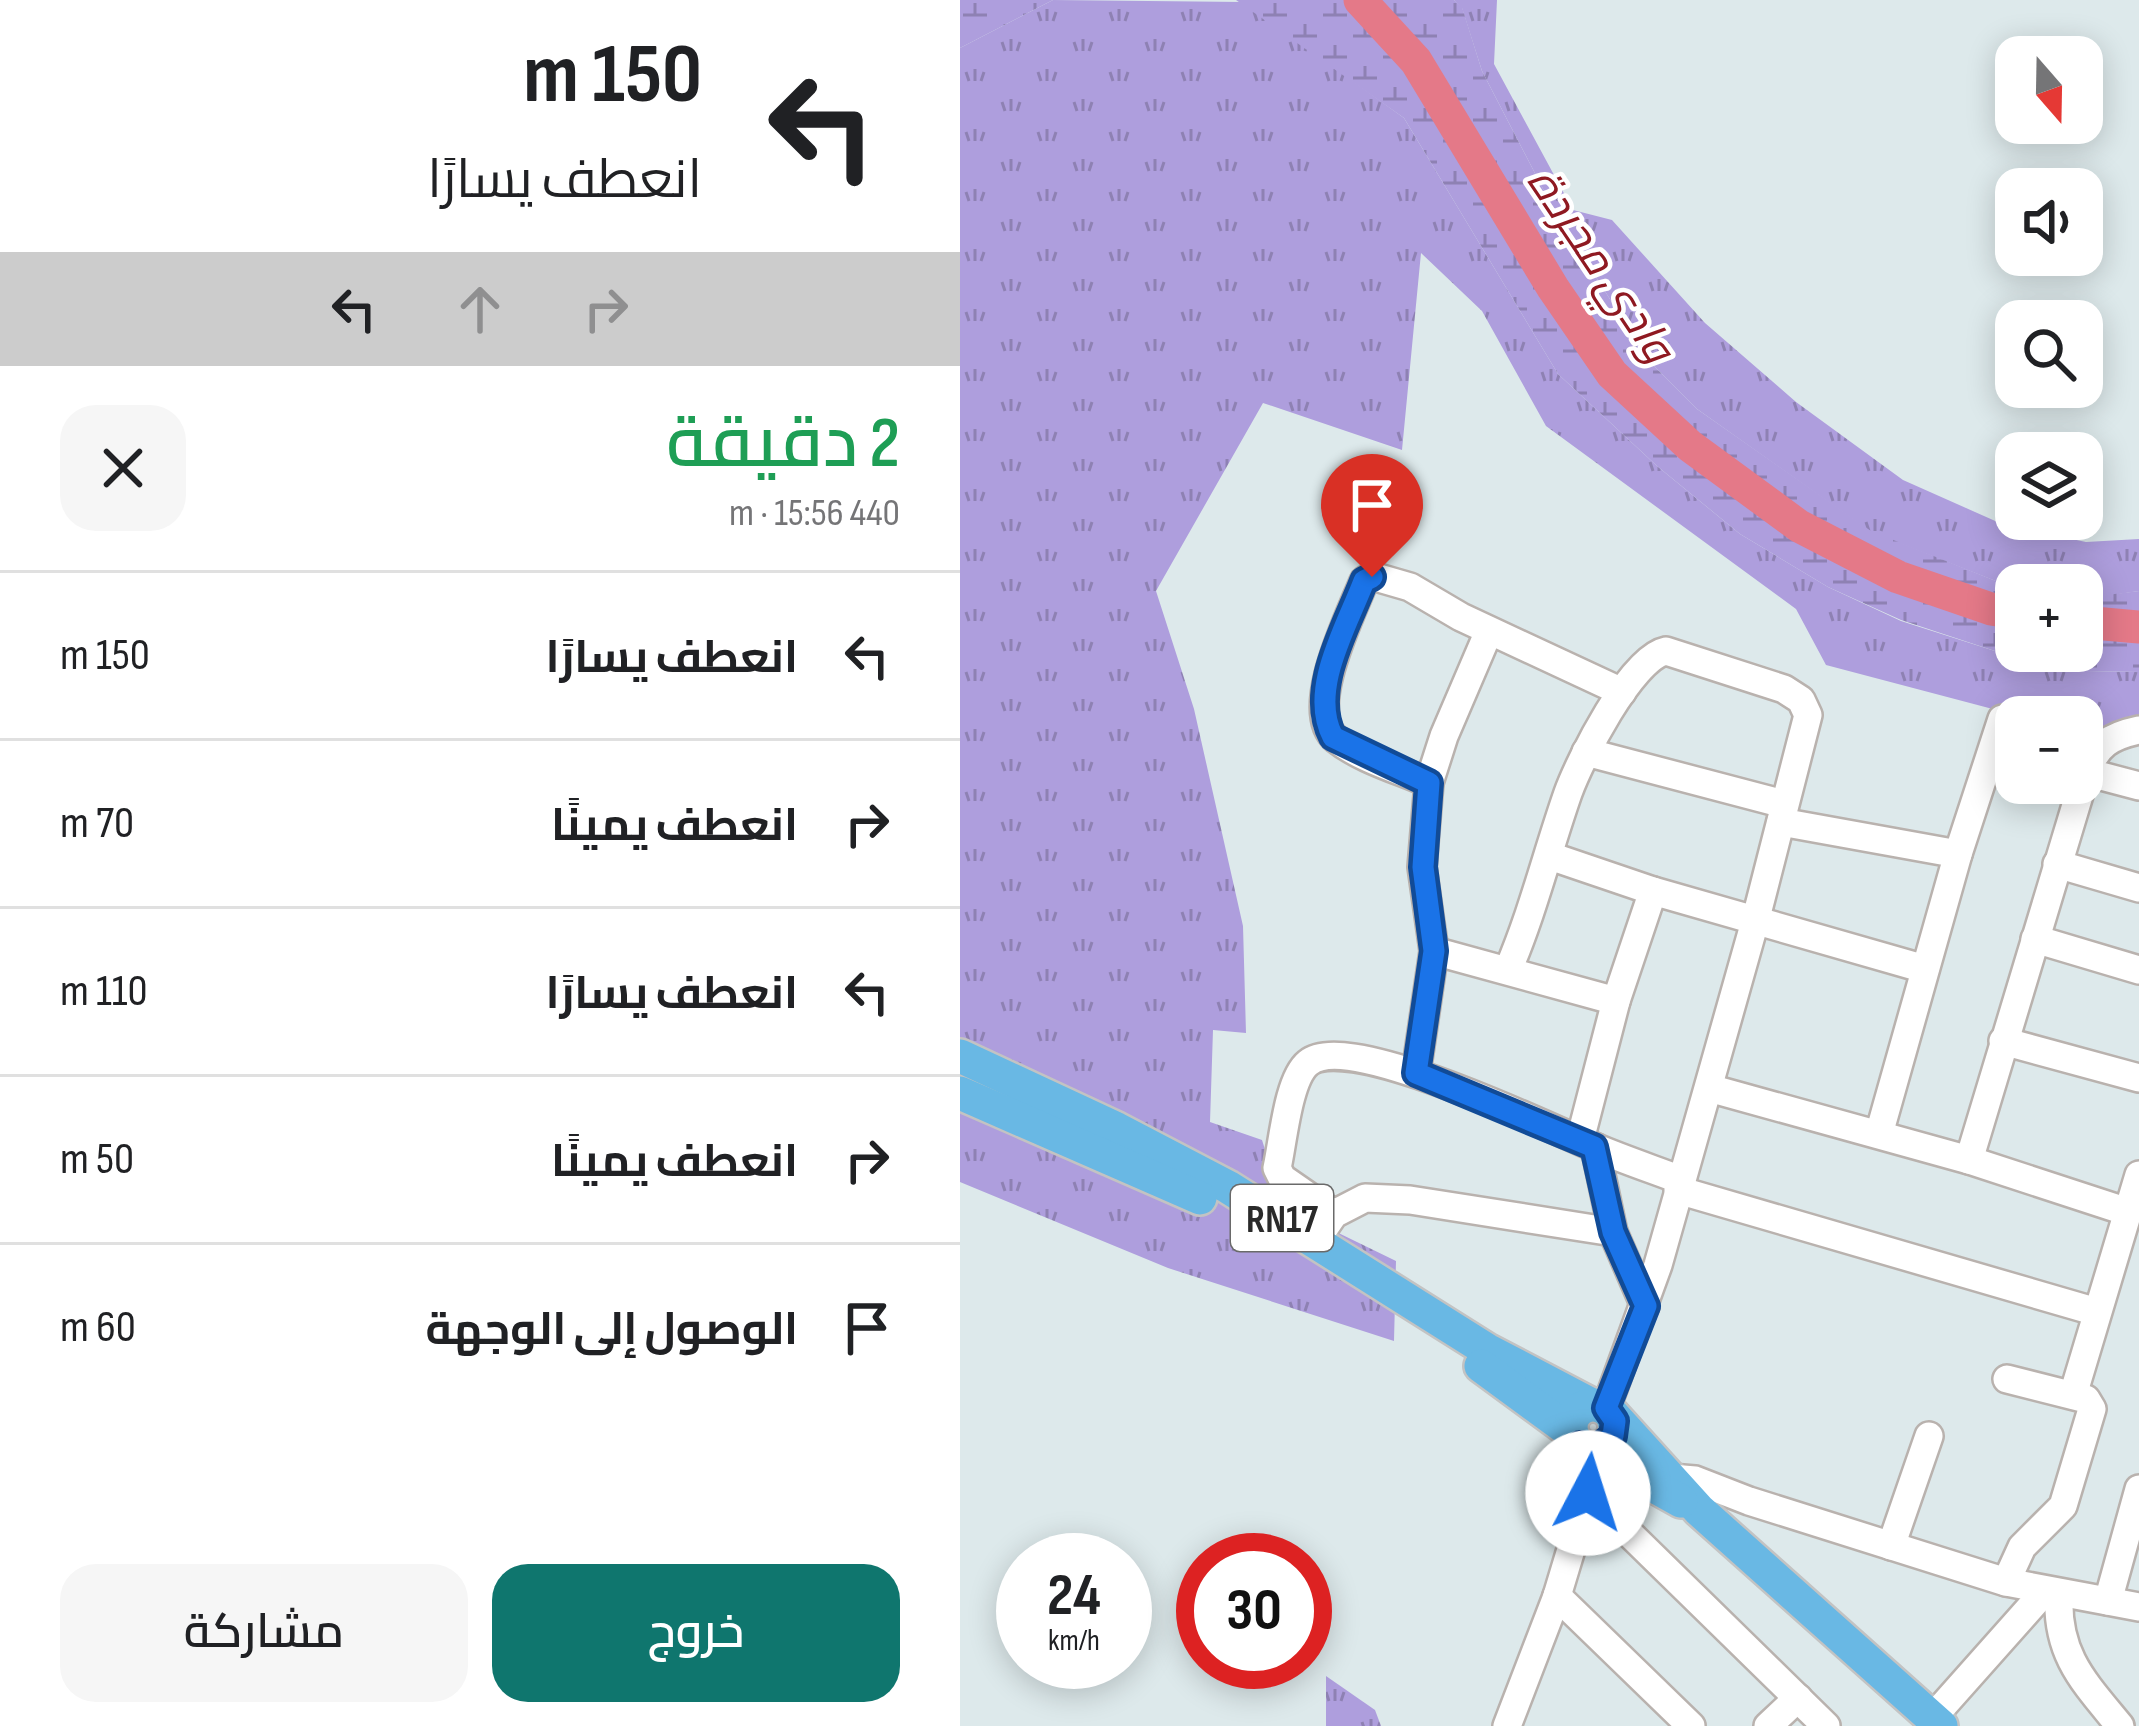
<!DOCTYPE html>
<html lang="ar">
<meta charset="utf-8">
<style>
:root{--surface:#fff;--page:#f6f6f6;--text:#202124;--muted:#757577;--line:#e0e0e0;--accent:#0f766e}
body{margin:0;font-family:"Sofia Sans Condensed",Cairo,sans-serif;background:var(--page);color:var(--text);direction:rtl;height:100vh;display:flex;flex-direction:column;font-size:45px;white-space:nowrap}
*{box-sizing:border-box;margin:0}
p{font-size:39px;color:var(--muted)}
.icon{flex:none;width:66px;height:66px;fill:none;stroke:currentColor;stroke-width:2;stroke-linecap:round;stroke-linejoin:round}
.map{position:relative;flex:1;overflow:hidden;direction:ltr}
.panel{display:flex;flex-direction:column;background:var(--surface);width:960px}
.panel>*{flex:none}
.guide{background:#fff;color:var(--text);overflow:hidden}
.needle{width:78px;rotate:160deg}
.tools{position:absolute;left:1035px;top:36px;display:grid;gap:24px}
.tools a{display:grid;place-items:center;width:108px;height:108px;border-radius:24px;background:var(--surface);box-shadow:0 6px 30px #0003;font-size:60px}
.speed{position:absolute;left:36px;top:1533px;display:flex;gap:24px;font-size:60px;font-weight:700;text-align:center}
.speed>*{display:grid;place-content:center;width:156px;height:156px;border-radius:50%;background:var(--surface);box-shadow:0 6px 30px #0003;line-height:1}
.speed small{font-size:30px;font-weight:400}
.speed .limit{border:18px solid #d22;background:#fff;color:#111}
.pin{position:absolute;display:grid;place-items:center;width:102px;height:102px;color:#fff;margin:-123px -51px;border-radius:50% 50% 50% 0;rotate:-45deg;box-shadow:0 0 12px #0007}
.pin .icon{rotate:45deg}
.me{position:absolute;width:132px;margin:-66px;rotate:5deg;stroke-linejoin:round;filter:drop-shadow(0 0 9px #0008)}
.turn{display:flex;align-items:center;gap:42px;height:252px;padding:0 60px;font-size:54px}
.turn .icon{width:156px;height:156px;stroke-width:2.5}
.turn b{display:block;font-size:84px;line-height:102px}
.lanes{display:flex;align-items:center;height:114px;padding:0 60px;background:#0003;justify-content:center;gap:60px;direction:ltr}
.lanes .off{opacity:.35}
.round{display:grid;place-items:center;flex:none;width:126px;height:126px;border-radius:36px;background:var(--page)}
.summary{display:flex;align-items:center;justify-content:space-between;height:204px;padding:0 60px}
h1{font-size:72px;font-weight:600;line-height:90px;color:#1e9e55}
.action{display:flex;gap:24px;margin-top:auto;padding:24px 60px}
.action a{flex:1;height:138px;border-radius:36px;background:var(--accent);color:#fff;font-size:48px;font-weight:600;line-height:138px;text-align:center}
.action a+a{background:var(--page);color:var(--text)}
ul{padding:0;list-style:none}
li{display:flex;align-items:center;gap:36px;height:168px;padding:0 60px;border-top:3px solid var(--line)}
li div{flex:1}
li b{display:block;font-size:45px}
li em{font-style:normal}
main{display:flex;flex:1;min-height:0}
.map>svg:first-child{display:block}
.grass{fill:url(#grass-tufts)}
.wetland{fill:url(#wetland-marsh)}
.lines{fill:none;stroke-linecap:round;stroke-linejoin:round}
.river{stroke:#e47988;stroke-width:33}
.minor-casing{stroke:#b9b2ae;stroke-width:32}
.major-casing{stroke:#c3c3c3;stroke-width:38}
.minor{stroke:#fff;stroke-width:27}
.major{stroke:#69b8e4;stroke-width:33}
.route-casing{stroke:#114b97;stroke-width:30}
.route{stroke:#1a73e8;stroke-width:21}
.labels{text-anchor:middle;stroke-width:9;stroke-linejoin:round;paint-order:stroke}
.shield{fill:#fff;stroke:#6a6a6a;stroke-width:3}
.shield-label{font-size:39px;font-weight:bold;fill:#2a2a2a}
.water-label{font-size:45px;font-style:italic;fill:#8f1921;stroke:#fff}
</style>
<main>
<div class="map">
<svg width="1179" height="1726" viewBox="0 0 1179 1726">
<defs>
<pattern id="grass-tufts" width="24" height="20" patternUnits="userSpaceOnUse" patternTransform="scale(3)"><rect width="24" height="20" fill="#ae9edd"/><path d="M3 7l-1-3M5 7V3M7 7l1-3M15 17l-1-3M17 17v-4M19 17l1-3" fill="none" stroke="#8e81b3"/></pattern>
<pattern id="wetland-marsh" width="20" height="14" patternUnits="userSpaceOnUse" patternTransform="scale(3)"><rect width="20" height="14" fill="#ae9edd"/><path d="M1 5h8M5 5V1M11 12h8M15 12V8" fill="none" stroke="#8e81b3"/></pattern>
</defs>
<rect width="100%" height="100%" fill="#dde9eb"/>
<!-- grass -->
<g class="grass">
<polygon points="93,0 283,2 444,118 598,374 697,466 780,534 868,587 941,621 1038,652 1126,671 1179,672 1179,722 1123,733 1122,717 1063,717 866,665 836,609 586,426 522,311 461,253 442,450 303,403 196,591 234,709 283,926 286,1033 253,1030 250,1122 302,1140 323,1206 436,1261 434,1341 208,1268 0,1182 0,48"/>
<polygon points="494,0 537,0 534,64 613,210 652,220 745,323 836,402 943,480 1042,524 1126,542 1179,539 1179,591 1125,599 1122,598 1122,585 1056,585 1056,589 911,532 737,409 689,361 595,212 522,71 502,8"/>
<polygon points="366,1676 415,1710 421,1726 366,1726"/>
</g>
<!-- wetland -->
<g class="wetland">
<polygon points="0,0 93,0 0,48"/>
<polygon points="276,0 494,0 502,7 522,71 595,212 689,361 737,409 911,531 1056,589 1056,651 1122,651 1122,598 1179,591 1179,672 1126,671 1038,652 941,620 868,587 780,534 697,466 598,374 444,118"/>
</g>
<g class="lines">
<!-- river -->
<g class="river">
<polyline points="400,0 456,61 593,288 652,374 730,446 839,526 938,577 1031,609 1056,613"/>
<polyline points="1122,622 1179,627"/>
</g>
<!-- minor casing -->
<g class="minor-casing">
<g id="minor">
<polyline points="626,752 824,804"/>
<polyline points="1126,772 1179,786"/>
<path d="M469,783C440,770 401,759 376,739C342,711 391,614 404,581L412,576L450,587L501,617L662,692"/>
<polyline points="821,822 998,854"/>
<polyline points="590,856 693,891 965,969"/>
<polyline points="1097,864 1179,888"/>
<polyline points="1075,939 1179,970"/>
<polyline points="474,951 656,1001"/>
<path d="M548,970C573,912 587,853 608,793C620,760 671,658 706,651L824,689L841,700L848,715L796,918L698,1265L646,1408"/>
<polyline points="1043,1041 1179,1078"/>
<polyline points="456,1073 474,951 462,867 469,783 484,736 529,631"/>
<polyline points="749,1088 1009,1160 1165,1211"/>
<polyline points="919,1134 998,854 1042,719"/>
<polyline points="620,1140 656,1001 693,891"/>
<polyline points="635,1147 653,1232 685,1306"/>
<path d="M1009,1160L1126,772C1137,745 1150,736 1179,730"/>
<polyline points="718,1190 1137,1312"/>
<path d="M374,1214L322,1178L317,1168C323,1142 328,1079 348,1063C386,1030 588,1127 634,1147C662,1159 692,1169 721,1180"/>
<polyline points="365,1227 374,1214 405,1198 450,1200 653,1232"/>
<polyline points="1113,1395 1179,1175"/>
<polyline points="702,1487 711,1478 735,1480 789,1501 1046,1582 1179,1607"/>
<polyline points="628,1493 866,1726"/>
<polyline points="931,1546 969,1436"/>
<polyline points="1046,1582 1062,1547 1103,1506 1132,1409 1126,1399 1047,1379"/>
<path d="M1099,1594C1096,1655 1124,1682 1160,1726"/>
<polyline points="597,1596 731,1726"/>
<polyline points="1148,1601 1179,1489"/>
<polyline points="973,1717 1085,1591"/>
<polyline points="547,1726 597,1596 628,1493 620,1445"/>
<polyline points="808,1726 838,1698"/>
</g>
</g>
<!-- major casing -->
<g class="major-casing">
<g id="major">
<polyline points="0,1056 157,1129 268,1187 527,1350 630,1404"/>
<polyline points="0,1093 240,1198"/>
<polyline points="521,1366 611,1432"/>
<circle cx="633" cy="1427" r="22"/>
<polyline points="652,1414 739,1510 981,1726"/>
<polyline points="628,1449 721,1501"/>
</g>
</g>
<!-- minor -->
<use href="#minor" class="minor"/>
<!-- major -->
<use href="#major" class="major"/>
</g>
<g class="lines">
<!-- route casing -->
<g class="route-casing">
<path id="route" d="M412,577L404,581C387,626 348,690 373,737L469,783L463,867L474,951L456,1073L634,1147L653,1232L686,1306L646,1408L655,1421L653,1436L636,1449L620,1445L628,1493"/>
</g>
<!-- route -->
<use href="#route" class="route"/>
</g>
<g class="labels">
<!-- shield labels -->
<rect class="shield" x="271" y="1185" width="102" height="66" rx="9"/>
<g class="shield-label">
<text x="322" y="1232">RN17</text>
</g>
<!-- water labels -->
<g class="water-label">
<text transform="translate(642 264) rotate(56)" y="16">وادي مجردة</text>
</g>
</g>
</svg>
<div class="tools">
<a><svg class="needle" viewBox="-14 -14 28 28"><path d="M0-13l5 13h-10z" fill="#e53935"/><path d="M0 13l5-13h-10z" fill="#757577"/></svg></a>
<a><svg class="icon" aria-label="sound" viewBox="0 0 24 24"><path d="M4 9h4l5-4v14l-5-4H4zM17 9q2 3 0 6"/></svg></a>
<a><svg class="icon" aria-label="search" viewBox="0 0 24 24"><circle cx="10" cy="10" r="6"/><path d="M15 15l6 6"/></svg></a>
<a><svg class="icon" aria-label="layers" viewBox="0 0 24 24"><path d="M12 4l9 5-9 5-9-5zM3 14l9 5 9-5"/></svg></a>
<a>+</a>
<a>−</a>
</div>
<div class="speed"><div>24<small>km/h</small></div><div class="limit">30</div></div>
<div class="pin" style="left:412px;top:577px;background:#d93025"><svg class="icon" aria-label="arrive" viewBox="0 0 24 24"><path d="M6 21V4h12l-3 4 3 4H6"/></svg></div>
<svg class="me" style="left:628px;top:1493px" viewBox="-20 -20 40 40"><circle r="19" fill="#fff"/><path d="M0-13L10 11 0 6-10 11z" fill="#1a73e8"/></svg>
</div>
<section class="panel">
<div class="guide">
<div class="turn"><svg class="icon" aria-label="left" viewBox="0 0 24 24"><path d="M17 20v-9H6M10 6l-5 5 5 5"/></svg><div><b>150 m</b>انعطف يسارًا</div></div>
<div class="lanes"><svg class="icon" aria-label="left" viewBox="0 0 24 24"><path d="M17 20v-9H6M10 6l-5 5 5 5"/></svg><svg class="icon off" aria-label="ahead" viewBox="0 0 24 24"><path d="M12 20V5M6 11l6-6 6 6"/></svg><svg class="icon off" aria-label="right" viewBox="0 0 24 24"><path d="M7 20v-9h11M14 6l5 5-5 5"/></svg></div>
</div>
<div class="summary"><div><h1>2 دقيقة</h1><p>440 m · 15:56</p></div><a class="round"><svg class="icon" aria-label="close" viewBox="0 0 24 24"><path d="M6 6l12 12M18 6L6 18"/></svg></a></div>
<ul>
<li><svg class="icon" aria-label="left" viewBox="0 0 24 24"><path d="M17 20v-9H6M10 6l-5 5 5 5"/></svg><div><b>انعطف يسارًا</b></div><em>150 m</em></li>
<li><svg class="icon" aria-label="right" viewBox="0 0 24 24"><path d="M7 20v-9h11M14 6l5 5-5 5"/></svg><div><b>انعطف يمينًا</b></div><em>70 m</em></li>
<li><svg class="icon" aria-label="left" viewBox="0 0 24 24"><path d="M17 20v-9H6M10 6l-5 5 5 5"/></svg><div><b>انعطف يسارًا</b></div><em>110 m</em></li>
<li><svg class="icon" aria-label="right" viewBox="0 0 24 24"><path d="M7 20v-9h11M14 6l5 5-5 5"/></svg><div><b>انعطف يمينًا</b></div><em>50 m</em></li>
<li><svg class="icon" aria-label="arrive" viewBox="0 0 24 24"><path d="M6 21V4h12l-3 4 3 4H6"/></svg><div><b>الوصول إلى الوجهة</b></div><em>60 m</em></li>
</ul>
<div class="action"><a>خروج</a><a>مشاركة</a></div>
</section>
</main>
